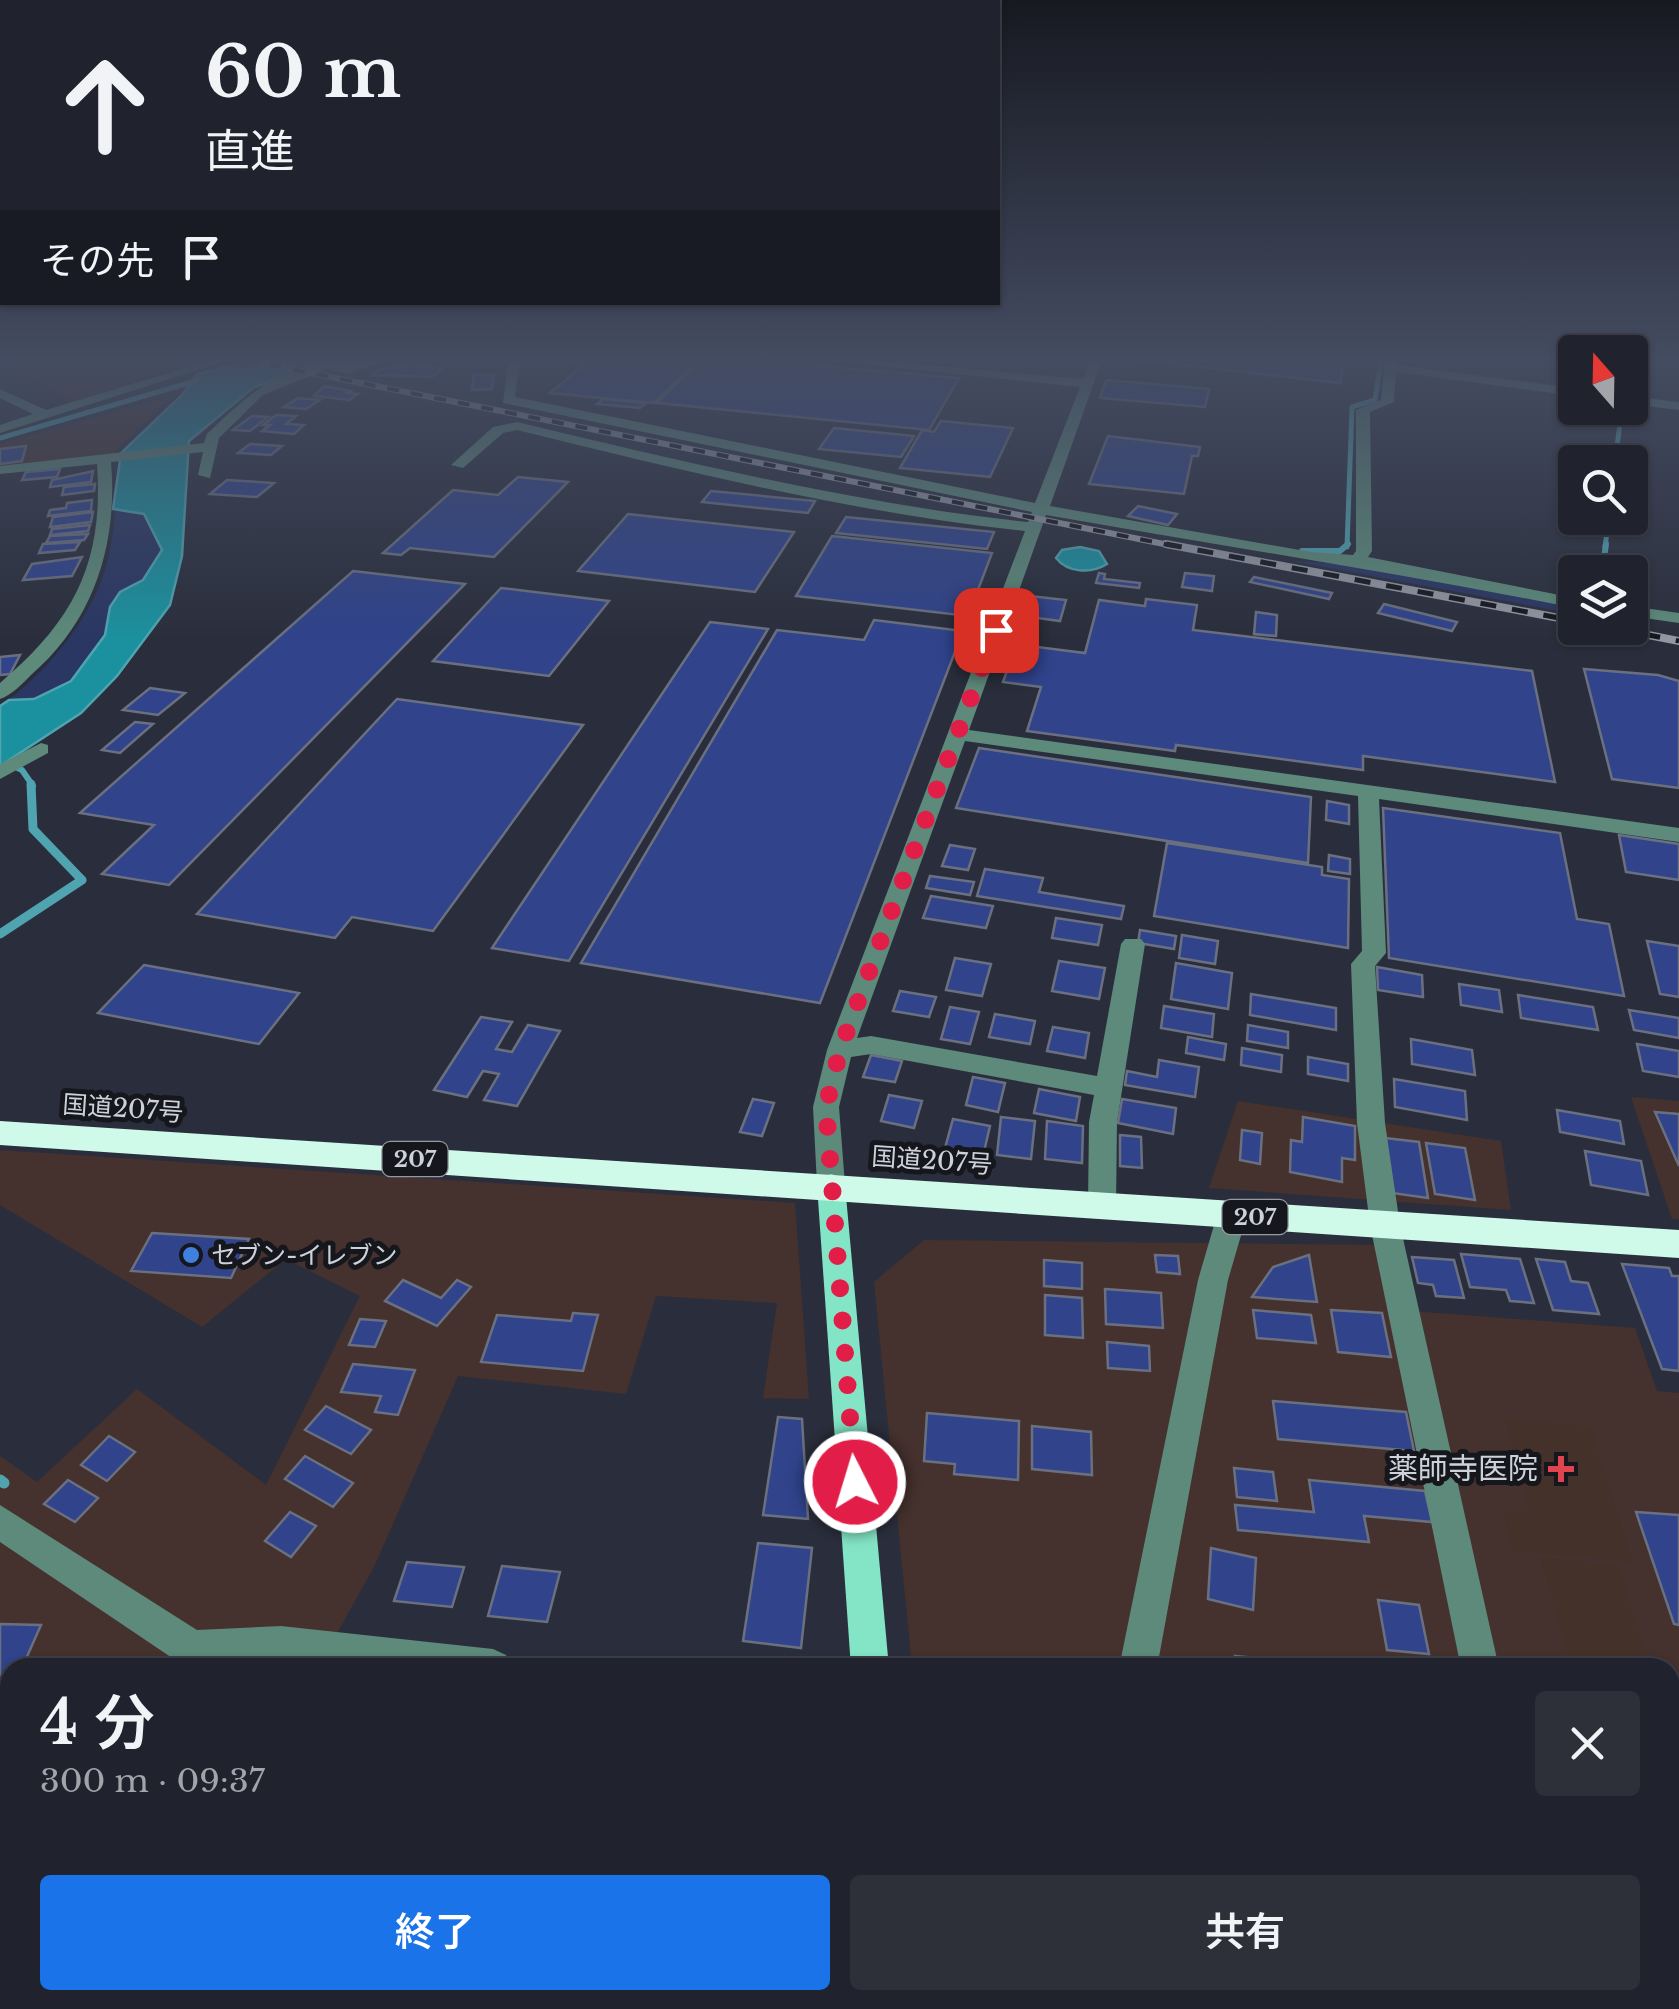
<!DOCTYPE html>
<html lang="ja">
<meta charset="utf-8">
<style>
:root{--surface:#20222d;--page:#2d2f39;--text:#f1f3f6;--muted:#a2a4aa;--line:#3d3f49;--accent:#1a73e8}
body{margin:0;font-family:"Libre Baskerville","Noto Sans JP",serif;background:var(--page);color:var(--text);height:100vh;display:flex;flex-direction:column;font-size:38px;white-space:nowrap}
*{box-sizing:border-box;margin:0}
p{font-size:32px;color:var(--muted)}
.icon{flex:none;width:55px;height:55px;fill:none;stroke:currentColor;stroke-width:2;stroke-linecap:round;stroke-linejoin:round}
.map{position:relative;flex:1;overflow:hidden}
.side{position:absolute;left:0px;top:1658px;width:1680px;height:352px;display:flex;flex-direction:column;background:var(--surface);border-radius:30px 30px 0 0;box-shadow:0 2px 8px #0004,0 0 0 2px var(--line)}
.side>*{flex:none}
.banner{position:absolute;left:0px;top:0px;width:1000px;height:305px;box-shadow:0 2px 8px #0004,0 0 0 2px var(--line);background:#20222d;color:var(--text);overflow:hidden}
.needle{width:65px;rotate:340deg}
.fabs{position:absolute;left:1558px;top:335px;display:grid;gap:20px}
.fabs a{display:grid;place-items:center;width:90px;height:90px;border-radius:10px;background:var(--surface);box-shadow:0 2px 8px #0004,0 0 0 2px var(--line);font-size:50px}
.pin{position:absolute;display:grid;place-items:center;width:85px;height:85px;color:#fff;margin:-42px;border-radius:20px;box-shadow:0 5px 15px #0006}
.me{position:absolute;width:110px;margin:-55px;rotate:355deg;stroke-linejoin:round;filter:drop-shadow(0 0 8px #0008)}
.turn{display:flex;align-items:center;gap:35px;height:210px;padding:0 40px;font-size:45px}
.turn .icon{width:130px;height:130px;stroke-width:2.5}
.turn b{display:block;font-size:70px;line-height:85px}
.then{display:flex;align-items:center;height:95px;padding:0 40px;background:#0003;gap:20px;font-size:38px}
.round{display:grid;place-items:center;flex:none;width:105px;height:105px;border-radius:10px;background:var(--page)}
.head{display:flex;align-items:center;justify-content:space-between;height:170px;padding:0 40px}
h1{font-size:60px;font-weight:600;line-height:75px}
.primary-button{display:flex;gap:20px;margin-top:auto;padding:20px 40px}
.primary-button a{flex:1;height:115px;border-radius:10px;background:var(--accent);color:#fff;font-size:40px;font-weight:600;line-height:115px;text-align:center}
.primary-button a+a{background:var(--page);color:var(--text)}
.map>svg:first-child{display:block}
.commercial{fill:#45312d}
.medical{fill:#44312a}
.green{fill:#2a3763}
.water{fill:#1b919f;stroke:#50a4b0;stroke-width:2.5}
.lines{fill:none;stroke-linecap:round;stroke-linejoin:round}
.stream-far3{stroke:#50a4b0;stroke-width:5}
.stream-far2{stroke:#50a4b0;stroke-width:6}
.stream-far1{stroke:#50a4b0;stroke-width:9}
.stream{stroke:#50a4b0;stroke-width:11}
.building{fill:#30438b;stroke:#6a707f;stroke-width:2.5}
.minor{fill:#5d8a7a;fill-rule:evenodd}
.major{fill:#83e5c6;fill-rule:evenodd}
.highway{fill:#cffaea;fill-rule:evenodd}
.rail-far1-casing{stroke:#9397a1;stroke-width:6}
.rail-casing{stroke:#9397a1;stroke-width:8}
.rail-far1{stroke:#15171d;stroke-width:4;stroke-dasharray:12;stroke-linecap:butt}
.rail{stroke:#15171d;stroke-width:5;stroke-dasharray:16;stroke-linecap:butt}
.route{stroke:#e11d48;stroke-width:18;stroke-dasharray:0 32.4}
.shop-dot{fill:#3f7fe0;stroke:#15171d;stroke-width:4}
.health-dot{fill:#e0444e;stroke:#15171d;stroke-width:4}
.labels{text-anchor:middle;stroke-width:10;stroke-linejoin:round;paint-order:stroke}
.shield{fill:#15171d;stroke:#9699a1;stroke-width:2.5}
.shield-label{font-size:22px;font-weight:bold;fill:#cdd1d9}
.street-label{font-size:25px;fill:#cdd1d9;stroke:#15171d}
.poi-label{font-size:25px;fill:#cdd1d9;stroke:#15171d;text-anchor:start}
.near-poi-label{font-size:30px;fill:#cdd1d9;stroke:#15171d;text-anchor:end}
</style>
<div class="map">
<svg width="1679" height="2009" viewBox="0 0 1679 2009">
<rect width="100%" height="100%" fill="#2a2e3c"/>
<!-- commercial -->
<g class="commercial">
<polygon points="0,360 203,360 75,401"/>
<polygon points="158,400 165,402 111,456 0,467 0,444"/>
<polygon points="1631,1097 1679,1101 1679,1219 1672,1219"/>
<polygon points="1238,1101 1501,1141 1511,1210 1209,1188"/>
<polygon points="0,1150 795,1203 809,1399 763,1398 777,1303 656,1296 626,1394 458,1376 374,1567 318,1667 10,1668 10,2000 191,2000 188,2009 0,2009 0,1456 37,1482 137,1389 266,1485 360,1296 286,1259 202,1327 0,1205"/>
<polygon points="924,1240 1384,1245 1398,1310 1635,1328 1657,1391 1679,1393 1679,1795 1670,1794 1670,1668 912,1667 874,1282"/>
</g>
<!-- medical -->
<g class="medical">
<polygon points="1505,1420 1590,1427 1633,1562 1513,1550 1503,1511 1530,1512"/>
<polygon points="1541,1558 1618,1565 1650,1667 1572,1667"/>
</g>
<!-- green -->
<g class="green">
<path d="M121,453L162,549L91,673L0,732V706C43,676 90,621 105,570C116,534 116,491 121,453Z"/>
<polygon points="1292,561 1348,564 1575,607 1575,614"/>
</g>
<!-- water -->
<g class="water">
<polygon points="254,360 326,360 253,388 189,441 182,556 170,605 117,676 81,713 0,766 0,706 9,700 34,699 71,681 105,635 110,607 120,592 143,580 162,550 144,514 113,509 121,453 182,395 197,374"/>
<path d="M1080,547L1099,551L1107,564C1091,574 1068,573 1056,558L1062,550Z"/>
</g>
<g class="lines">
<!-- stream-far3 -->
<g class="stream-far3">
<polyline points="0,438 199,380"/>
<polyline points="1615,462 1622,408"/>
<polyline points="1347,547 1352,407 1375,400 1381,360"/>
<polyline points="1605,547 1609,518"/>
</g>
<!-- stream-far2 -->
<g class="stream-far2">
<polyline points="1302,551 1340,551 1348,544"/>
<polyline points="1602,572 1606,544"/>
<polyline points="11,765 22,770 33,786"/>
</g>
<!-- stream-far1 -->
<polyline class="stream-far1" points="0,934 82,880 33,829 31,784"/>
<!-- stream -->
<polyline class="stream" points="0,1480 4,1483"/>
</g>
<!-- building -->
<g class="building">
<polygon points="698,360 654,403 550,393 586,363 569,360"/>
<polygon points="701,360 753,360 959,378 929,430 657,403"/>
<polygon points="1140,360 1344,360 1340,383"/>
<polygon points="406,365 443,368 432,377 372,375 380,369"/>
<polygon points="494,374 492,389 472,390 474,375"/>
<polygon points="1106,380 1209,389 1205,407 1100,398"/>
<polygon points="324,386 351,391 347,393 358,394 349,400 314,396"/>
<polygon points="298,398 320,400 306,409 284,407"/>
<polygon points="603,399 646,403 640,408 597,404"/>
<polygon points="276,415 296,416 286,424 304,425 294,434 262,431 270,425 263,425"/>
<polygon points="252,416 268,417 250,431 233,430"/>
<polygon points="941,421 1013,428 990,477 900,468 922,430 934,432"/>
<polygon points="834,428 914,436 901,457 819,449"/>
<polygon points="1108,436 1200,447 1198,456 1192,456 1184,494 1089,484"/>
<polygon points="250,444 282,446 271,455 238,453"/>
<polygon points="26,446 22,461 0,464 0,449"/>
<polygon points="60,469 57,477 22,480 26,472"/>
<polygon points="93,471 91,482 50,487 52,480"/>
<polygon points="518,477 568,482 494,557 410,548 401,555 383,553 453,490 498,495"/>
<polygon points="227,480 274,483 257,497 210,494"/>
<polygon points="95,484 94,491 62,495 64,487"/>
<polygon points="711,491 815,501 808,513 702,502"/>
<polygon points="92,500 91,511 48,516 50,510 66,508 67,503"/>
<polygon points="1138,506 1177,514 1168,525 1128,516"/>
<polygon points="93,512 91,522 50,527 53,517"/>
<polygon points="628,514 794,532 755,592 578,571"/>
<polygon points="846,517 994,532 987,549 836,533"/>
<polygon points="90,525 88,531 50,535 52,529"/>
<polygon points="88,534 84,540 46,543 50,536"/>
<polygon points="832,536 992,553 968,616 796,596"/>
<polygon points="80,542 75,550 39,553 43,544"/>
<polygon points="82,557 72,576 23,580 32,564"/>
<polygon points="353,571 465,584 169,885 102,874 154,825 80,813"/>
<polygon points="1099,573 1105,574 1104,579 1140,583 1139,588 1096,583"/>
<polygon points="1185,573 1214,576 1212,591 1182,587"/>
<polygon points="1254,577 1332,593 1329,599 1250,582"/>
<polygon points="501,588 609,601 549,676 433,661"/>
<polygon points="1030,596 1066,600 1060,621 1023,616"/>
<polygon points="1146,599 1197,605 1193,630 1532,671 1555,782 1363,756 1363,770 1176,745 1175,751 1027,731 1041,687 1003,682 1010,662 1032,664 1038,647 1085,653 1099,600 1145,606"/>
<polygon points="1384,604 1457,622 1452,631 1378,613"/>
<polygon points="1256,612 1277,615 1276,636 1254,634"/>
<polygon points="874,620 963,631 820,1003 581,963 777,630 864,640"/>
<polygon points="710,622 768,629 569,961 492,948"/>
<polygon points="20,655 10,674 0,675 0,657"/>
<polygon points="1584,669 1658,675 1679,681 1679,788 1612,779"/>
<polygon points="150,688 185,693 158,715 123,710"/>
<polygon points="397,699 583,725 433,931 352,917 335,938 197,914"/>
<polygon points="135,722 153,724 120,753 102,750"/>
<polygon points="979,748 1311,797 1308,863 956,808"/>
<polygon points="1327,801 1349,805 1349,824 1326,820"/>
<polygon points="1383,808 1560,833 1577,919 1609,924 1624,996 1389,958"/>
<polygon points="1619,835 1679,844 1679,880 1626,872"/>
<polygon points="1167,843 1322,867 1322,875 1349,879 1348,948 1154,916"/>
<polygon points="950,845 975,849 968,870 942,866"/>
<polygon points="1329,855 1350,859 1350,874 1328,871"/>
<polygon points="985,869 1043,878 1039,892 1124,906 1121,919 977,896"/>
<polygon points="930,876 974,882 970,895 926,888"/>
<polygon points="931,896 993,906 986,928 923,918"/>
<polygon points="1056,918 1102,925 1098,945 1052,938"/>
<polygon points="1140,930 1176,936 1174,949 1138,943"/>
<polygon points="1182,935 1218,941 1215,964 1179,958"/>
<polygon points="1647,941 1679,946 1679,997 1660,994"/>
<polygon points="955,958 991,964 982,996 946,990"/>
<polygon points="1059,961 1105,968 1099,999 1052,991"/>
<polygon points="1176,963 1232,973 1228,1009 1171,999"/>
<polygon points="144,965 299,993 259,1044 98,1013"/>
<polygon points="1377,967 1422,975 1423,997 1378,990"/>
<polygon points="1459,984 1499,990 1502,1012 1461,1005"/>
<polygon points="900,991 936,997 929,1017 893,1011"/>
<polygon points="1251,994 1336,1008 1336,1030 1250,1015"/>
<polygon points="1518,995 1593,1007 1598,1030 1521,1018"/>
<polygon points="1164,1006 1214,1014 1212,1037 1161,1028"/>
<polygon points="950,1007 979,1012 970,1044 941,1039"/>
<polygon points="1629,1010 1679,1018 1679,1038 1634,1030"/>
<polygon points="995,1014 1035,1021 1030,1044 989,1037"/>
<polygon points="481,1017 512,1022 496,1049 512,1052 528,1025 560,1031 517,1106 484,1100 499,1074 483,1071 467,1097 434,1090"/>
<polygon points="1248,1025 1288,1032 1288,1048 1247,1041"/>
<polygon points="1053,1027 1089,1033 1085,1058 1047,1051"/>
<polygon points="1188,1037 1226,1044 1224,1060 1186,1053"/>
<polygon points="1411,1039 1472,1050 1475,1075 1412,1064"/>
<polygon points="1637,1044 1679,1051 1679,1077 1643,1071"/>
<polygon points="1242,1048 1282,1055 1281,1072 1241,1065"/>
<polygon points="871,1055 902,1061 895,1082 863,1077"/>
<polygon points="1308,1057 1348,1064 1348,1081 1308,1074"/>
<polygon points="1159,1060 1199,1067 1195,1097 1125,1085 1127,1071 1157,1077"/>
<polygon points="973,1077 1005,1083 998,1112 966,1105"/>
<polygon points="1394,1079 1465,1091 1467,1120 1395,1107"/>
<polygon points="1039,1089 1080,1097 1076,1121 1034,1113"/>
<polygon points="889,1095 922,1101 914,1128 881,1121"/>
<polygon points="753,1099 774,1103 762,1136 740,1132"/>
<polygon points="1122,1099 1176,1108 1173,1134 1118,1123"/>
<polygon points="1557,1110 1620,1121 1624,1144 1560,1132"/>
<polygon points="1655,1112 1679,1114 1679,1166"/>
<polygon points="1001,1117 1035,1121 1031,1159 997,1155"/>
<polygon points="1303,1117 1355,1126 1355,1160 1342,1158 1342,1182 1290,1172 1291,1140 1302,1142"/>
<polygon points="953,1119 990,1126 983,1156 945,1148"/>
<polygon points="1047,1121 1083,1126 1082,1163 1045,1159"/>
<polygon points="1242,1130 1262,1133 1260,1164 1240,1160"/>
<polygon points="1120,1135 1141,1137 1142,1168 1120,1166"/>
<polygon points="1385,1138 1419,1142 1428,1198 1392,1193"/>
<polygon points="1426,1143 1465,1148 1475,1200 1435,1194"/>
<polygon points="1585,1151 1641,1161 1648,1195 1591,1185"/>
<polygon points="152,1233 249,1239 231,1278 131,1271"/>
<polygon points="1461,1254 1520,1259 1534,1303 1510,1301 1506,1290 1470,1287"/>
<polygon points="1155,1255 1178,1256 1180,1274 1157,1272"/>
<polygon points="1309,1255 1317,1302 1252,1297 1273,1267"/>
<polygon points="1412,1257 1454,1260 1464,1298 1436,1296 1433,1285 1418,1283"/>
<polygon points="1536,1259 1565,1262 1571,1281 1588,1283 1599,1314 1553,1310"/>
<polygon points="1044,1260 1082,1263 1082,1289 1044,1286"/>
<polygon points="1622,1264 1669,1268 1672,1276 1679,1276 1679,1371 1662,1369"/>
<polygon points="403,1280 441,1298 457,1280 471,1287 437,1326 385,1301"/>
<polygon points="1105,1289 1161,1293 1163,1328 1106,1324"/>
<polygon points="1045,1295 1082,1298 1083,1338 1045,1335"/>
<polygon points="1253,1310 1311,1315 1316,1343 1257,1338"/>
<polygon points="1331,1310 1382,1313 1391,1357 1338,1352"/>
<polygon points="573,1313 598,1315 583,1371 481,1362 497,1315 571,1321"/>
<polygon points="360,1319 386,1321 375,1347 349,1345"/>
<polygon points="1107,1342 1149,1346 1150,1371 1108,1368"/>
<polygon points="353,1364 415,1370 398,1415 375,1412 381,1396 341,1392"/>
<polygon points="1273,1401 1406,1412 1414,1451 1278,1439"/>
<polygon points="326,1406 371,1430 351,1454 305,1430"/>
<polygon points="927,1413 1019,1421 1018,1480 954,1474 955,1464 924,1461"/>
<polygon points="778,1417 802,1419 808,1519 763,1515"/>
<polygon points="1032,1426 1091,1432 1092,1475 1032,1469"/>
<polygon points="109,1436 135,1452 107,1481 81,1465"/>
<polygon points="305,1456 353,1483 333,1507 285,1479"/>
<polygon points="1234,1468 1273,1472 1277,1501 1237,1497"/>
<polygon points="68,1480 98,1498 75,1522 44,1504"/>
<polygon points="1309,1480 1425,1491 1432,1522 1364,1516 1369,1542 1238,1530 1235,1505 1314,1512"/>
<polygon points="290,1512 316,1526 291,1557 265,1541"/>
<polygon points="1636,1512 1679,1515 1679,1625 1674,1624"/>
<polygon points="758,1543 812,1548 801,1648 743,1641"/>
<polygon points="1211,1548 1256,1558 1253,1610 1208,1599"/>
<polygon points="407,1562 464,1567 452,1607 394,1601"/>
<polygon points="502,1566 560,1572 547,1622 488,1616"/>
<polygon points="1378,1600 1419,1605 1429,1654 1387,1650"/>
<polygon points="0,1624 41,1625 22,1668 10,1668 10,1694 0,1715"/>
<polygon points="1235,1656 1352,1667 1352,1668 1236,1668"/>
<polygon points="1670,1876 1679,1935 1679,1992 1670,1989"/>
<polygon points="10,1883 10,2000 27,2000 24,2005 0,2000 0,1902"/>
<polygon points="197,2000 289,2000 286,2009 194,2009"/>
<polygon points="320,2000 404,2000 401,2009 317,2009"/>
<polygon points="482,2000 552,2000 550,2009 519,2009"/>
<polygon points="1126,2000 1181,2000 1179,2009 1123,2009"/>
<polygon points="1377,2000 1436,2000 1434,2009 1376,2009"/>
<polygon points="1491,2000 1551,2000 1568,2009 1490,2009"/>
</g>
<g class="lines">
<!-- minor -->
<g class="minor">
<polygon points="211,360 229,360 0,433 0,425 33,414 0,398 0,389 46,410"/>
<path d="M368,360H386L348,374L327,369L263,395L219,438L210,478L198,475L203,452L111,462C118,544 94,621 31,675C22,684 12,695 0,699V683C74,620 104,563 97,464L0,474V466L204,443L207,434C241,401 273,371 321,362C339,359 346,366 368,360Z"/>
<path d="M508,360H520L515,397L1035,503L1080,387L826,360H869L1083,379L1090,360H1102L1050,506L1311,552L1353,555L1356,551V410L1381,400L1385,360H1397V365L1575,388V396L1396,372L1394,402L1370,412L1372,551L1368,557L1575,598V608C1399,573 1223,546 1046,515L969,730L1679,828V842L1379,799L1386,953L1375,966L1385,1123L1400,1225L1499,1668H1461L1370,1225L1357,1123L1351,964L1362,951L1358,796L965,741L857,1038L871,1036L1097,1076L1121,944L1125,939H1141L1145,944L1117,1122L1116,1206L1112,1214L1102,1217L1092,1214L1088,1206L1089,1122L1094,1095L871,1054L851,1057L839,1107L845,1185L841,1193L831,1196L821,1193L817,1185L813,1107L827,1050L1025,531C854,513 684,471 517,430L503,433L463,468L451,465L493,427L517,422C685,462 856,504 1028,522L1032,512L503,403Z"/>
<polygon points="1630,396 1679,402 1679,410 1630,404"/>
<polygon points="1630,606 1679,613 1679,623 1630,616"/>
<polygon points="41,743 48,745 48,753 0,779 0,764"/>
<polygon points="1232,1203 1242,1207 1247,1215 1228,1280 1157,1668 1119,1668 1198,1280 1217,1215 1222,1207"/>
<polygon points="0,1505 197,1630 281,1626 493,1649 506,1655 512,1668 315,1668 281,1664 187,1668 0,1542"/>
<polygon points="1670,1787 1679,1788 1679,1828 1670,1827"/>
<polygon points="688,2000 742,2000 745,2009 692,2009"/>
<polygon points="1053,2000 1097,2000 1096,2009 1052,2009"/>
<polygon points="1439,2000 1483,2000 1481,2009 1437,2009"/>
</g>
<!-- major -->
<g class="major">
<polygon points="831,1174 841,1177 845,1185 889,1668 851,1668 817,1185 821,1177"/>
<rect x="875" y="2000" width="44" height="9"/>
</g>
<!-- highway -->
<polygon class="highway" points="0,1121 1679,1230 1679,1258 0,1145"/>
<!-- rail-far1 casing -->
<g class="rail-far1-casing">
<polyline id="rail-far1" points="246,360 1179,547"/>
</g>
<!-- rail casing -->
<g class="rail-casing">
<g id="rail">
<polyline points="1166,544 1575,621"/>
<polyline points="1613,628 1679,641"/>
</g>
</g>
<!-- rail-far1 -->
<use href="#rail-far1" class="rail-far1"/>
<!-- rail -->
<use href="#rail" class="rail"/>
</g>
<!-- sky -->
<linearGradient id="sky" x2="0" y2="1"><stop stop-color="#171921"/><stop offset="0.56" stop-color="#444c61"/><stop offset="1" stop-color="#444c61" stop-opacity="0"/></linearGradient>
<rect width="1679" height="641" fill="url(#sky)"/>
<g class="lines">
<!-- route -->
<polyline class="route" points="855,1482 826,1107 840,1050 996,630"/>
</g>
<!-- markers -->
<circle class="shop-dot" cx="191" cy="1255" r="10"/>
<path class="health-dot" d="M1556 1454h10v10h10v10h-10v10h-10v-10h-10v-10h10z"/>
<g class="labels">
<!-- shield labels -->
<g class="shield">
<rect x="382.5" y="1142" width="65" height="34" rx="8"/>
<rect x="1222.5" y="1200" width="65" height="34" rx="8"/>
</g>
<g class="shield-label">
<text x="415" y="1167">207</text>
<text x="1255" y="1225">207</text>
</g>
<!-- street labels -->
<g class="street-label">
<text transform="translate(123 1108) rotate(4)" y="9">国道207号</text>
<text transform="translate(932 1160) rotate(4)" y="9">国道207号</text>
</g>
<!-- poi labels -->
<g class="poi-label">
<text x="211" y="1264">セブン-イレブン</text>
</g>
<!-- near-poi labels -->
<g class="near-poi-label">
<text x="1538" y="1479">薬師寺医院</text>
</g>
</g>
</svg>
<div class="fabs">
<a><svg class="needle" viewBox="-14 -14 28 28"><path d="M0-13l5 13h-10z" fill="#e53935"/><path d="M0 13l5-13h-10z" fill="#a2a4aa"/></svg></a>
<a><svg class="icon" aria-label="search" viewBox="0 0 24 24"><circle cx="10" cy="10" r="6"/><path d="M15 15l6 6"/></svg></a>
<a><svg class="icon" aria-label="layers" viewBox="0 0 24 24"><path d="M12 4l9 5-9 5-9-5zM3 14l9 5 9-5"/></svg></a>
</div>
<div class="pin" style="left:996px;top:630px;background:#d93025"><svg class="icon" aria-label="arrive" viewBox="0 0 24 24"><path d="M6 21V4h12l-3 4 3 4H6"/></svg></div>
<svg class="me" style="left:855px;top:1482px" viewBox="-20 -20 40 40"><circle r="17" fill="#e11d48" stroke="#fff" stroke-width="3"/><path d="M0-11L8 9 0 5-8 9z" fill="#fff"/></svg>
<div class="banner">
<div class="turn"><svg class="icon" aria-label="ahead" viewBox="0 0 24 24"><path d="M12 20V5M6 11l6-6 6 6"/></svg><div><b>60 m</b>直進</div></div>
<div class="then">その先<svg class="icon" aria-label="arrive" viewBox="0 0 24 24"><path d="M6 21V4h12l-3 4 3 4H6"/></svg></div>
</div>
<section class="side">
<div class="head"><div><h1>4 分</h1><p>300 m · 09:37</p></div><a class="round"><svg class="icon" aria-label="close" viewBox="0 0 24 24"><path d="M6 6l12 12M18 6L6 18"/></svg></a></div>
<div class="primary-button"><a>終了</a><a>共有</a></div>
</section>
</div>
